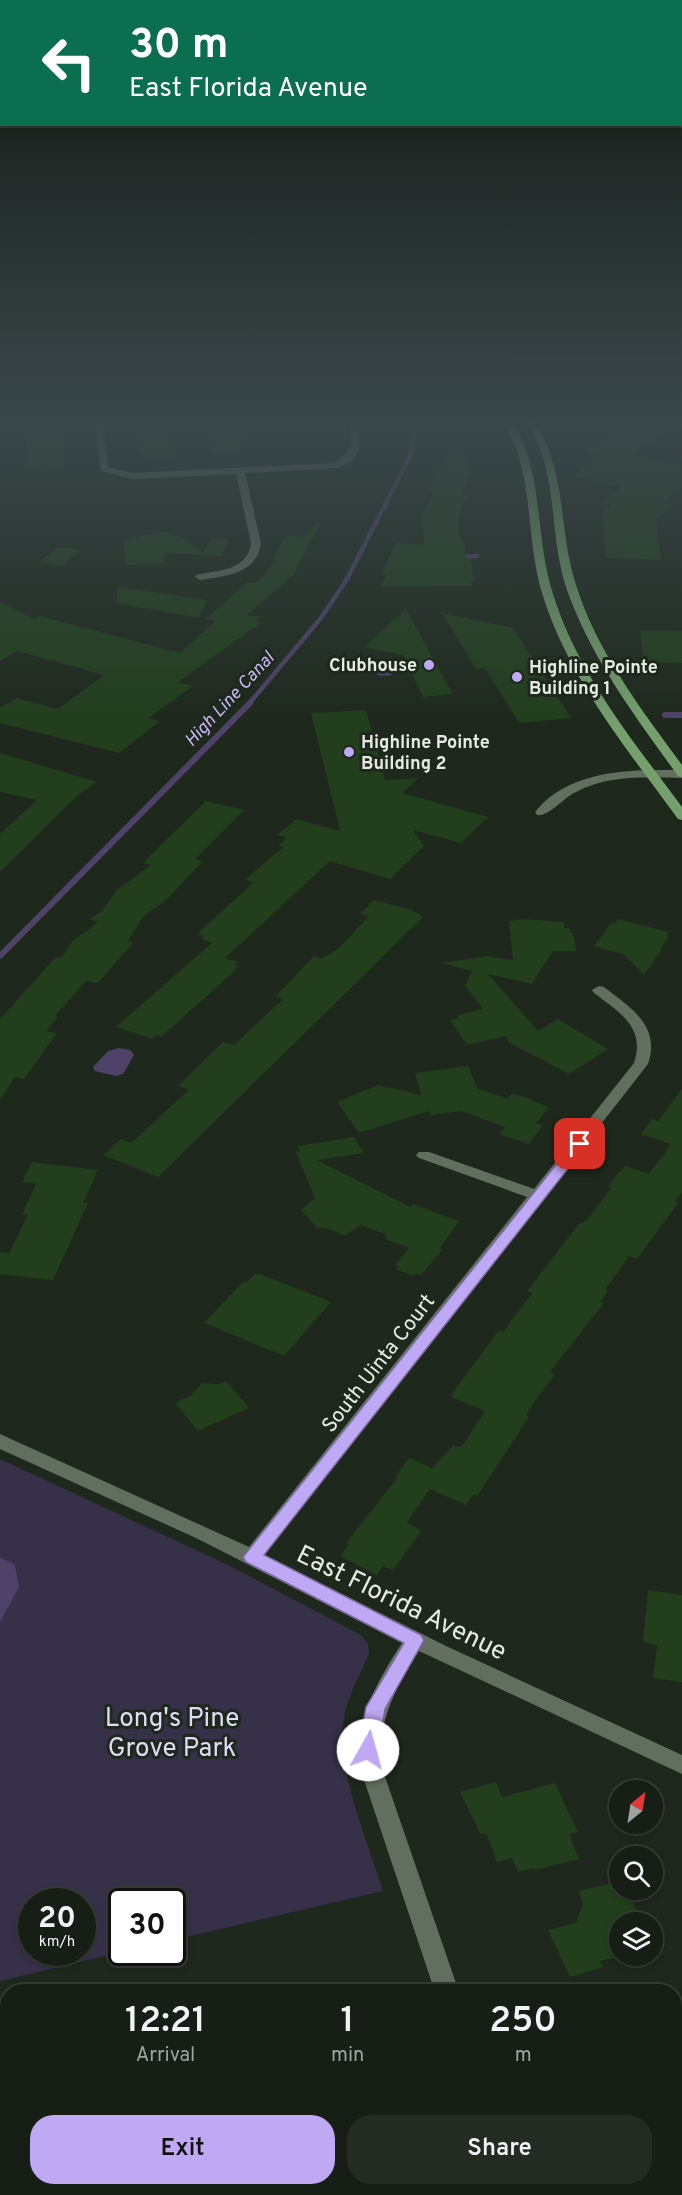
<!DOCTYPE html>
<style>
:root{--surface:#161e15;--page:#232b22;--text:#f1f3f6;--muted:#9ea2a0;--line:#353c34;--accent:#bfa8f4}
body{margin:0;font-family:Overpass,sans-serif;background:var(--page);color:var(--text);height:100vh;display:flex;flex-direction:column;font-size:22px;white-space:nowrap}
*{box-sizing:border-box;margin:0}
p{font-size:20px;color:var(--muted)}
.icon{flex:none;width:33px;height:33px;fill:none;stroke:currentColor;stroke-width:2;stroke-linecap:round;stroke-linejoin:round}
.map{position:relative;flex:1;overflow:hidden}
.drawer{position:absolute;left:0px;top:1984px;width:682px;height:212px;display:flex;flex-direction:column;background:var(--surface);border-radius:24px 24px 0 0;box-shadow:0 3px 9px #0003,0 0 0 2px var(--line)}
.drawer>*{flex:none}
.banner{position:absolute;left:0px;top:0px;width:682px;height:126px;box-shadow:0 3px 9px #0003,0 0 0 2px var(--line);background:#0b6e4f;color:#fff;overflow:hidden}
.needle{width:39px;rotate:30deg}
.buttons{position:absolute;left:609px;top:1780px;display:grid;gap:12px}
.buttons a{display:grid;place-items:center;width:54px;height:54px;border-radius:50%;background:var(--surface);box-shadow:0 3px 9px #0003,0 0 0 2px var(--line);font-size:30px}
.speed{position:absolute;left:18px;top:1888px;display:flex;gap:12px;font-size:30px;font-weight:700;text-align:center}
.speed>*{display:grid;place-content:center;width:78px;height:78px;border-radius:50%;background:var(--surface);box-shadow:0 3px 9px #0003,0 0 0 2px var(--line);line-height:1}
.speed small{font-size:15px;font-weight:400}
.speed .limit{border:3px solid #111;border-radius:9px;background:#fff;color:#111}
.pin{position:absolute;display:grid;place-items:center;width:51px;height:51px;color:#fff;margin:-26px;border-radius:12px;box-shadow:0 3px 9px #0006}
.me{position:absolute;width:66px;margin:-33px;rotate:7deg;stroke-linejoin:round;filter:drop-shadow(0 0 4px #0008)}
.turn{display:flex;align-items:center;gap:21px;height:126px;padding:0 30px;font-size:27px}
.turn .icon{width:78px;height:78px;stroke-width:2.5}
.turn b{display:block;font-size:42px;line-height:51px}
.eta{display:flex;justify-content:space-evenly;align-items:center;height:102px;text-align:center}
.eta b{font-size:36px;font-weight:600;line-height:42px}
.action{display:flex;gap:12px;margin-top:auto;padding:12px 30px}
.action a{flex:1;height:69px;border-radius:24px;background:var(--accent);color:#111;font-size:24px;font-weight:600;line-height:69px;text-align:center}
.action a+a{background:var(--page);color:var(--text)}
.map>svg:first-child{display:block}
.green{fill:#373049;fill-rule:evenodd}
.forest{fill:#4e4268}
.lines{fill:none;stroke-linecap:round;stroke-linejoin:round}
.stream-far1{stroke:#4e4268;stroke-width:4.5}
.stream{stroke:#4e4268;stroke-width:6}
.building{fill:#223e1d}
.minor{fill:#626e60;fill-rule:evenodd}
.major{fill:#75a06e;fill-rule:evenodd}
.route{fill:#bfa8f4;stroke:#7c6d9f;stroke-width:1.5}
.poi-dot{fill:#bfa8f4;stroke:#1e281c;stroke-width:2}
.labels{text-anchor:middle;stroke-width:6;stroke-linejoin:round;paint-order:stroke}
.far-poi-label{font-size:18px;font-weight:bold;fill:#e6ece4;stroke:#1e281c;text-anchor:start}
.far-water-label{font-size:18px;font-style:italic;fill:#cbb7fa;stroke:#1e281c}
.street-label{font-size:21px;fill:#e6ece4;stroke:#1e281c}
.near-street-label{font-size:26px;fill:#e6ece4;stroke:#1e281c}
.near-park-label{font-size:26px;fill:#e1daf5;stroke:#1e281c}
</style>
<div class="map">
<svg width="682" height="2195" viewBox="0 0 682 2195">
<rect width="100%" height="100%" fill="#1e281c"/>
<!-- green -->
<path class="green" d="M0,1459L226,1564L361,1635L368,1644L369,1654C361,1673 349,1693 345,1713C334,1768 367,1839 383,1891L173,1940L172,1902H122L121,1952L0,1981ZM32,1902H82V1953H32Z"/>
<!-- forest -->
<g class="forest">
<path d="M371,661L392,665L397,672C386,679 374,676 365,667H372Z"/>
<polygon points="119,1048 130,1050 134,1055 123,1074 116,1076 95,1071 93,1067 108,1051"/>
<polygon points="0,1557 15,1565 19,1587 0,1622"/>
</g>
<g class="lines">
<!-- stream-far1 -->
<g class="stream-far1">
<polyline points="459,557 477,556"/>
<polyline points="248,705 321,618 347,579 410,456 415,419"/>
</g>
<!-- stream -->
<g class="stream">
<polyline points="665,715 682,715"/>
<polyline points="0,956 250,703"/>
</g>
</g>
<!-- building -->
<g class="building">
<polygon points="629,419 679,419 633,455 682,465 682,487 663,503 672,506 656,519 661,560 606,558 603,513 612,506 602,502 621,487 573,476 599,455 585,452"/>
<polygon points="212,422 250,423 241,453 212,453 211,446 203,449"/>
<polygon points="49,423 64,425 64,465 25,467 26,434 37,426 43,427"/>
<polygon points="169,427 176,456 155,462 142,455 137,434 149,433 148,429"/>
<polygon points="447,452 468,454 469,457 467,465 471,468 462,493 466,496 458,515 460,539 465,544 466,559 471,559 474,582 471,582 472,586 381,587 386,574 381,574 396,543 424,545 423,514 434,491 429,491"/>
<polygon points="322,520 294,574 247,615 261,617 257,621 262,622 178,682 193,686 148,718 160,721 119,753 0,723 0,708 16,698 58,709 104,675 17,651 0,661 0,602 35,619 40,616 180,653 215,621 205,619 248,582 255,583 265,575 276,559 273,559 286,535 302,537"/>
<polygon points="166,531 173,536 178,535 203,553 210,538 229,539 221,556 164,553 165,563 125,565 123,540"/>
<polygon points="58,547 81,550 62,566 39,562"/>
<polygon points="118,587 207,600 199,618 116,603"/>
<polygon points="406,609 441,673 453,694 423,697 403,655 364,647"/>
<polygon points="442,613 513,628 571,718 519,723 485,668 476,669"/>
<polygon points="640,630 682,631 682,663 643,662"/>
<polygon points="366,710 385,780 419,778 402,793 488,817 461,843 413,830 424,846 390,879 330,861 225,958 238,962 234,965 239,967 161,1037 156,1035 152,1039 116,1027 212,943 201,939 204,936 197,934 254,882 245,880 283,847 278,845 287,838 277,835 296,819 340,831 311,713"/>
<polygon points="0,753 97,782 78,795 0,872 0,834 37,800 0,792"/>
<polygon points="206,801 244,810 195,859 203,861 168,898 143,917 128,941 133,943 98,983 86,981 55,1016 58,1017 46,1031 57,1033 24,1079 15,1077 0,1100 0,1019 56,957 61,958 73,941 98,922 90,919 103,910 117,890 151,865 143,863"/>
<polygon points="374,900 412,910 423,917 158,1177 103,1155 121,1139 131,1143 189,1090 178,1086 223,1042 234,1045 283,999 275,997 314,956 321,958 334,952 347,940 369,916 360,914"/>
<polygon points="522,919 564,922 564,928 569,928 570,933 573,933 576,951 553,951 532,984 488,974 538,1031 558,1019 608,1049 569,1074 508,1042 506,1036 467,1045 450,1020 459,1018 457,1015 483,1009 465,986 472,971 442,963 487,956 513,960 509,921"/>
<polygon points="618,919 669,932 666,936 669,937 660,949 662,950 644,975 625,955 594,946 611,923 614,924"/>
<polygon points="468,1066 478,1089 508,1099 511,1094 519,1095 549,1107 536,1123 543,1125 529,1144 499,1134 505,1127 461,1111 430,1115 429,1111 359,1133 337,1102 378,1085 421,1095 415,1073"/>
<polygon points="682,1089 682,1192 675,1202 678,1203 637,1259 629,1256 605,1290 608,1291 600,1302 604,1303 550,1372 555,1374 530,1408 526,1415 529,1417 477,1496 473,1495 466,1505 430,1489 407,1522 421,1531 393,1570 383,1566 377,1575 340,1556 349,1544 346,1543 397,1478 395,1477 409,1458 432,1468 453,1446 461,1447 485,1411 451,1397 454,1391 499,1330 503,1332 532,1293 527,1291 579,1224 587,1220 611,1188 608,1186 619,1172 626,1166 649,1174 671,1144 641,1134 652,1119 658,1121"/>
<polygon points="354,1137 364,1153 317,1160 411,1207 413,1204 459,1221 440,1248 443,1249 421,1275 416,1273 414,1276 396,1269 398,1266 395,1265 409,1248 387,1240 385,1234 360,1225 345,1236 330,1229 317,1228 301,1210 315,1198 295,1150 299,1152 298,1146"/>
<polygon points="32,1162 98,1170 83,1203 88,1203 53,1280 0,1274 0,1252 9,1253 28,1214 22,1214 36,1184 22,1182"/>
<polygon points="255,1274 260,1274 331,1302 284,1356 204,1323 243,1282 246,1283"/>
<polygon points="226,1381 249,1408 198,1431 175,1403 190,1396 202,1383 218,1384"/>
<polygon points="648,1590 682,1595 682,1682 653,1678 657,1646 643,1641"/>
<polygon points="496,1782 502,1797 555,1783 578,1832 569,1834 579,1859 535,1870 534,1868 518,1872 512,1858 497,1862 486,1833 480,1834 460,1792"/>
<polygon points="620,1881 620,1890 628,1890 642,1923 620,1923 621,1956 600,1961 603,1967 570,1977 548,1930 576,1923 583,1903 579,1891"/>
</g>
<g class="lines">
<!-- minor -->
<g class="minor">
<polygon points="0,419 12,419 0,424"/>
<path d="M95,419H103L108,467L133,473L333,463C356,452 350,442 349,419H357L359,450L352,461L338,468L245,473L261,543C257,574 226,576 200,580L195,577L196,575C219,570 247,571 251,543L236,474L133,479L101,471Z"/>
<path d="M663,770H682V778C646,777 608,775 576,792C564,797 549,817 537,815L535,812C565,774 618,770 663,770Z"/>
<path d="M599,986L604,987C631,1008 661,1026 648,1064L264,1555L446,1646L682,1755V1774L419,1651C395,1688 378,1721 381,1765L459,1992H435L359,1765C357,1718 377,1681 402,1643L196,1538L0,1449V1434L249,1547L527,1197L419,1158L416,1155L419,1152H429L534,1189L634,1063C646,1027 619,1012 594,993L592,990Z"/>
<polygon points="501,2188 526,2188 528,2195 502,2195"/>
</g>
<!-- major -->
<g class="major">
<path d="M502,419H511C545,472 534,536 553,594C578,674 633,741 682,807V820L678,819C627,749 569,679 543,596C524,537 536,473 502,419Z"/>
<path d="M525,419H533C569,475 557,526 576,585C597,652 641,709 682,765V777L678,776C635,716 590,657 566,587C547,527 561,476 525,419Z"/>
</g>
</g>
<!-- sky -->
<linearGradient id="sky" x2="0" y2="1"><stop stop-color="#10160f"/><stop offset="0.58" stop-color="#3b484b"/><stop offset="1" stop-color="#3b484b" stop-opacity="0"/></linearGradient>
<rect width="682" height="727" fill="url(#sky)"/>
<!-- route -->
<polygon class="route" points="580,1140 587,1144 585,1147 264,1555 421,1635 424,1640 385,1709 378,1750 375,1755 368,1758 361,1755 358,1750 366,1707 404,1643 246,1562 243,1557 575,1141"/>
<!-- markers -->
<g class="poi-dot">
<circle cx="429" cy="665" r="6"/>
<circle cx="517" cy="677" r="6"/>
<circle cx="349" cy="752" r="6"/>
</g>
<g class="labels">
<!-- far-poi labels -->
<g class="far-poi-label">
<text x="417" y="671" text-anchor="end">Clubhouse</text>
<text x="529" y="673">Highline Pointe<tspan x="529" dy="21">Building 1</tspan></text>
<text x="361" y="748">Highline Pointe<tspan x="361" dy="21">Building 2</tspan></text>
</g>
<!-- far-water labels -->
<g class="far-water-label">
<text transform="translate(229 699) rotate(-47)" y="6">High Line Canal</text>
</g>
<!-- street labels -->
<g class="street-label">
<text transform="translate(378 1363) rotate(-52)" y="7">South Uinta Court</text>
</g>
<!-- near-street labels -->
<g class="near-street-label">
<text transform="translate(402 1602) rotate(26)" y="9">East Florida Avenue</text>
</g>
<!-- near-park labels -->
<g class="near-park-label">
<text x="172" y="1726">Long's Pine<tspan x="172" dy="30">Grove Park</tspan></text>
</g>
</g>
</svg>
<div class="buttons">
<a><svg class="needle" viewBox="-14 -14 28 28"><path d="M0-13l5 13h-10z" fill="#e53935"/><path d="M0 13l5-13h-10z" fill="#9ea2a0"/></svg></a>
<a><svg class="icon" aria-label="search" viewBox="0 0 24 24"><circle cx="10" cy="10" r="6"/><path d="M15 15l6 6"/></svg></a>
<a><svg class="icon" aria-label="layers" viewBox="0 0 24 24"><path d="M12 4l9 5-9 5-9-5zM3 14l9 5 9-5"/></svg></a>
</div>
<div class="speed"><div>20<small>km/h</small></div><div class="limit">30</div></div>
<div class="pin" style="left:580px;top:1144px;background:#d93025"><svg class="icon" aria-label="arrive" viewBox="0 0 24 24"><path d="M6 21V4h12l-3 4 3 4H6"/></svg></div>
<svg class="me" style="left:368px;top:1750px" viewBox="-20 -20 40 40"><circle r="19" fill="#fff"/><path d="M0-13L10 11 0 6-10 11z" fill="#bfa8f4"/></svg>
<div class="banner">
<div class="turn"><svg class="icon" aria-label="left" viewBox="0 0 24 24"><path d="M17 20v-9H6M10 6l-5 5 5 5"/></svg><div><b>30 m</b>East Florida Avenue</div></div>
</div>
<section class="drawer">
<div class="eta">
<div><b>12:21</b><p>Arrival</p></div>
<div><b>1</b><p>min</p></div>
<div><b>250</b><p>m</p></div>
</div>
<div class="action"><a>Exit</a><a>Share</a></div>
</section>
</div>
